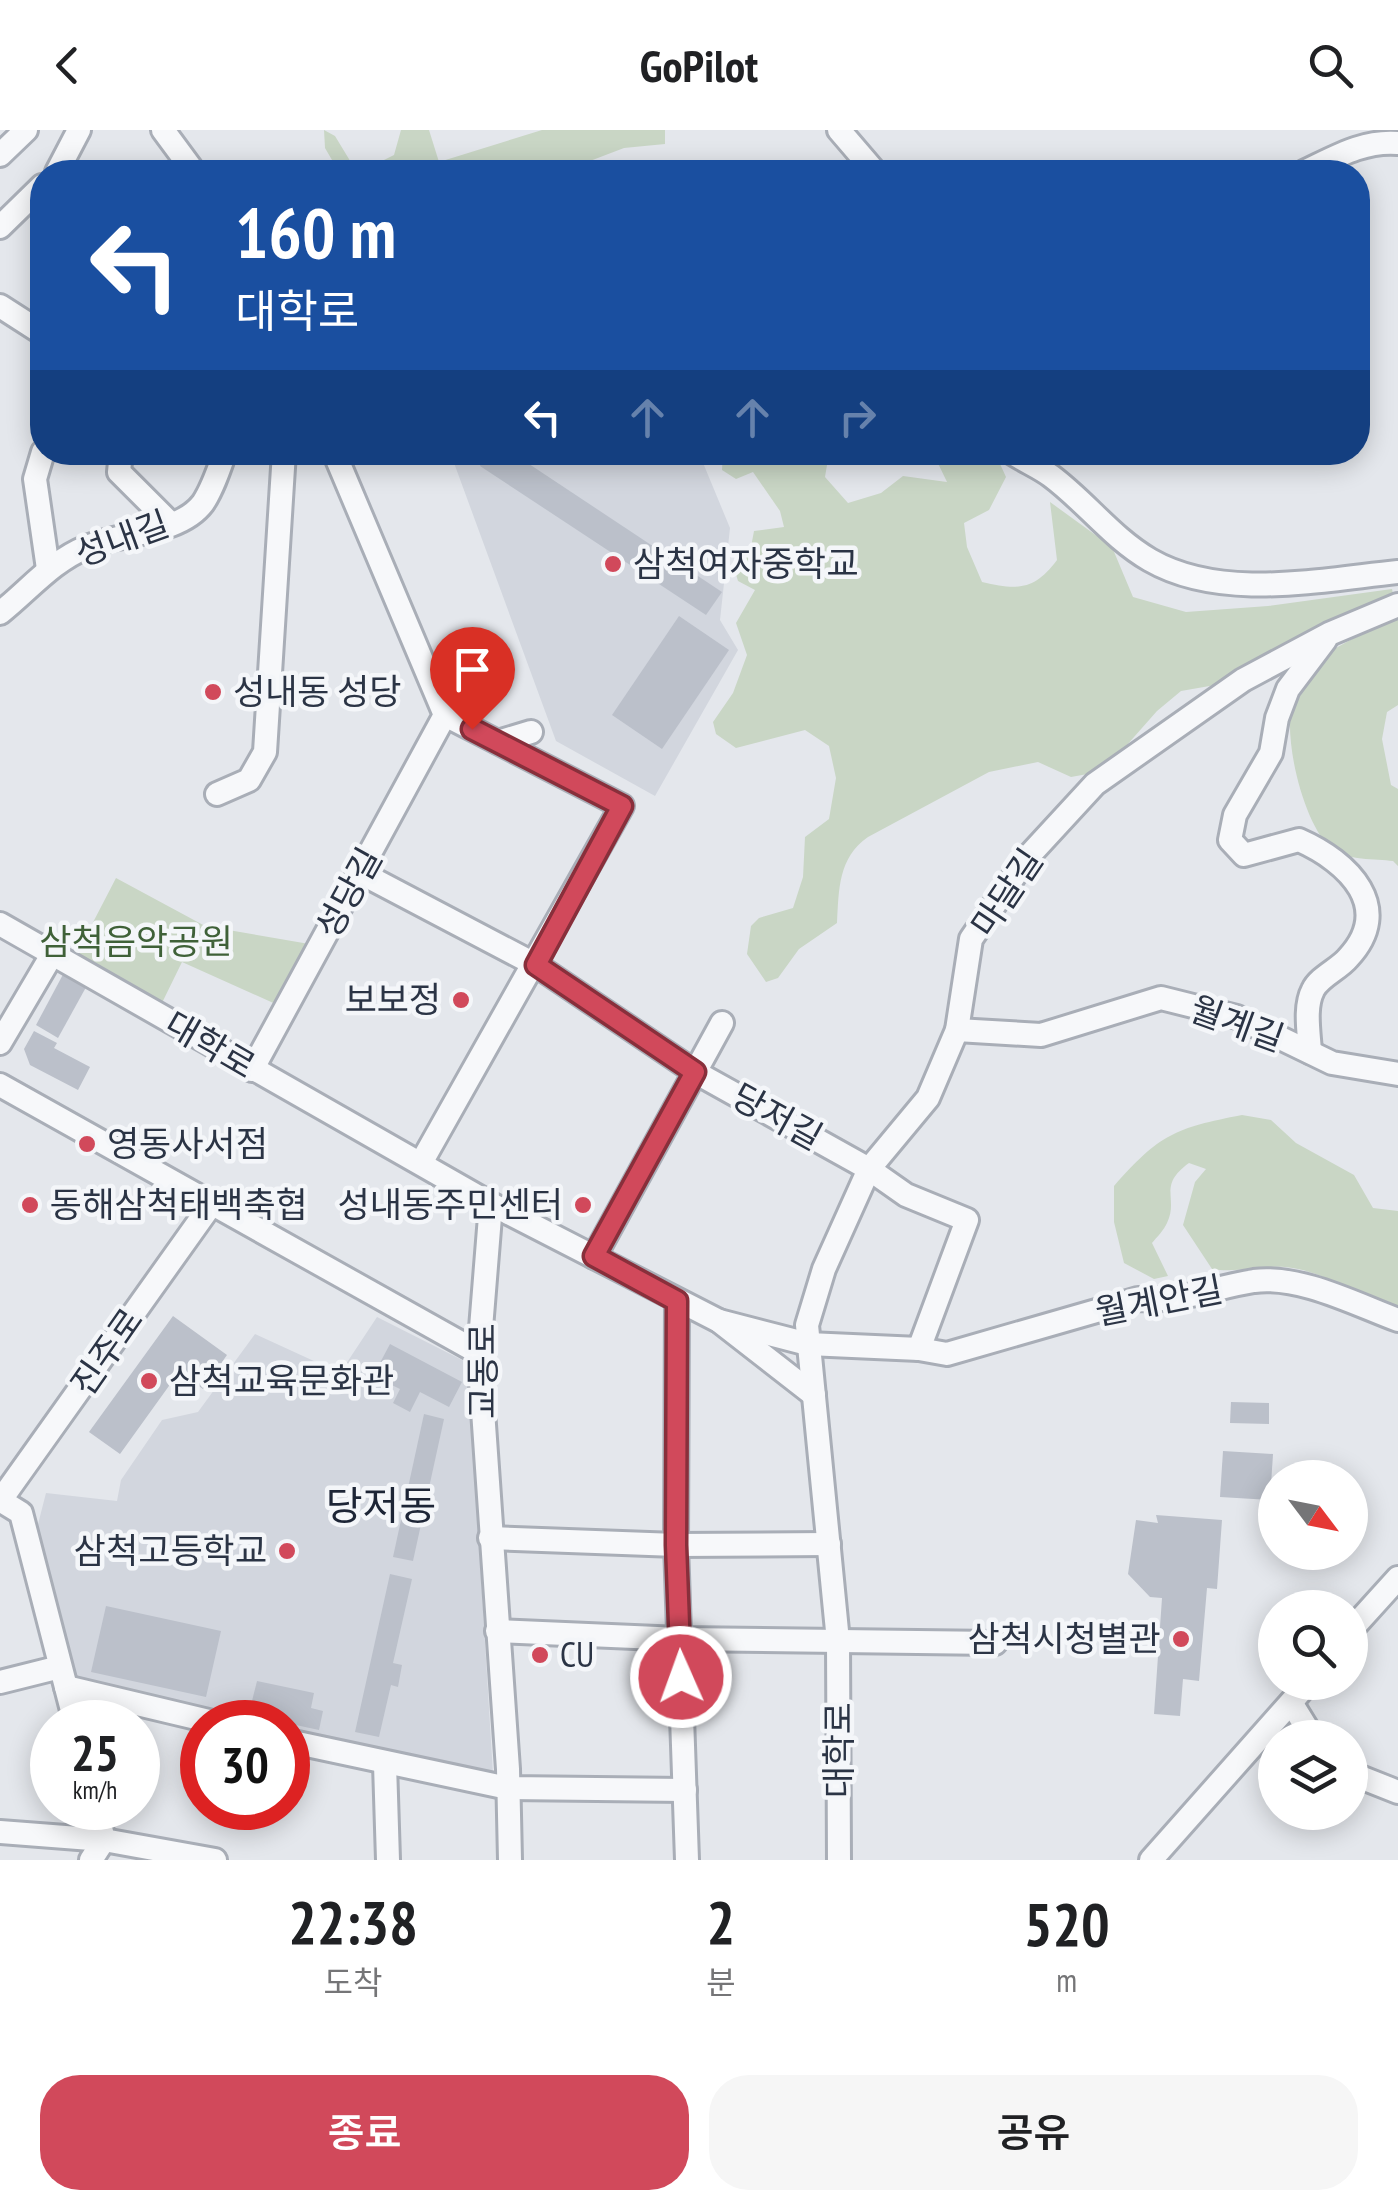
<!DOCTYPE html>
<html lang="ko">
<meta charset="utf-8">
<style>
:root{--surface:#fff;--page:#f6f6f6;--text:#202124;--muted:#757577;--accent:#d1495b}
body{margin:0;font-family:"PT Sans Narrow","Noto Sans KR",sans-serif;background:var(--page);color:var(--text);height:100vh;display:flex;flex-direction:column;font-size:38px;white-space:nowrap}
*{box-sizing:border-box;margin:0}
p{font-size:32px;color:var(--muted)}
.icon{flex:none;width:55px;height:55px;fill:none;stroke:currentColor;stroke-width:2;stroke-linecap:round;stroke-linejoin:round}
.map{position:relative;height:1730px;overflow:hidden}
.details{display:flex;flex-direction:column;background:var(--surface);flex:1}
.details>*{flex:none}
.top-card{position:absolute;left:30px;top:30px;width:1340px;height:305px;border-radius:40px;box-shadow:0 5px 25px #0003;background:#1a4fa0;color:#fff;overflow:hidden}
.needle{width:65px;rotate:122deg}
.buttons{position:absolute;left:1258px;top:1330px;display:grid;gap:20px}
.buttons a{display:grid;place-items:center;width:110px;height:110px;border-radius:50%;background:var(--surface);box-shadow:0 5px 25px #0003;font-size:50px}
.speed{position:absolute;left:30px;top:1570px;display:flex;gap:20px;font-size:50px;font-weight:700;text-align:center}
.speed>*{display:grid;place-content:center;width:130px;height:130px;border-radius:50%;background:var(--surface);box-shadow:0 5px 25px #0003;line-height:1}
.speed small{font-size:25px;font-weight:400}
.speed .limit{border:15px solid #d22;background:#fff;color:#111}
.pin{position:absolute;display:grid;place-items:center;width:85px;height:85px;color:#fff;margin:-102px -42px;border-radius:50% 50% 50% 0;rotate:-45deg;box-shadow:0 0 10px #0007}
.pin .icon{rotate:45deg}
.me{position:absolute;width:110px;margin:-55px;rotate:358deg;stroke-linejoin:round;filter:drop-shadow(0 0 8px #0008)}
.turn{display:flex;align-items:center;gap:35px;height:210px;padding:0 40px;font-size:45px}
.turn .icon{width:130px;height:130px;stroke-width:2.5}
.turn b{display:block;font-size:70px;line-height:85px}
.lanes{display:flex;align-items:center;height:95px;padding:0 40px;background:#0003;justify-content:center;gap:50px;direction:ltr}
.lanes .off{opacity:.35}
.eta{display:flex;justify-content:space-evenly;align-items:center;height:170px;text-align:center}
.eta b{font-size:60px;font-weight:600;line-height:70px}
.cta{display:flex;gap:20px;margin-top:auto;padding:20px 40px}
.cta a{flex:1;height:115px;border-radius:40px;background:var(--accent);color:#fff;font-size:40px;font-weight:600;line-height:115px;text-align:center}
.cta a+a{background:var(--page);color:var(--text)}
header{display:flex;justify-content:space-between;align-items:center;height:130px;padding:0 40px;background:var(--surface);font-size:45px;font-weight:600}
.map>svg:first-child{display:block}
.built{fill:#d2d6de}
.green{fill:#c9d6c5}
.building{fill:#bbc0ca}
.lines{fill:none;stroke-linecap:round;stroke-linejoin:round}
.minor-casing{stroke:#a9aeb7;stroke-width:28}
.minor{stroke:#f7f8fa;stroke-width:22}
.route-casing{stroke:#882f3b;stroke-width:25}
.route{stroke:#d1495b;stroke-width:18}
.poi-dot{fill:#d1495b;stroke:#f4f6f9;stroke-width:4}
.labels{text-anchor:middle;stroke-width:9;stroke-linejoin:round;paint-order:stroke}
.street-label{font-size:35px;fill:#2b3445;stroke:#f4f6f9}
.poi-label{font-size:35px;fill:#2b3445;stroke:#f4f6f9;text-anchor:start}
.park-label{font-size:35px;fill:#3f6138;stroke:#f4f6f9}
.quarter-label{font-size:40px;fill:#1d2536;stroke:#f4f6f9}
</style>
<header><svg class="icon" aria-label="back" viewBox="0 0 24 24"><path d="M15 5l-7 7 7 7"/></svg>GoPilot<svg class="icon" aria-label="search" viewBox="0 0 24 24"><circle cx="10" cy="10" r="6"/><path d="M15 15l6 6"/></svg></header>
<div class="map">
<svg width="1398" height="1730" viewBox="0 0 1398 1730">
<rect width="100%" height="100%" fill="#e4e7ec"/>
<!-- built -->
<g class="built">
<polygon points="450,322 688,322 701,328 730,398 720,490 738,520 655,666 556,611"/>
<polygon points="377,1187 468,1233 493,1644 288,1598 288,1592 262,1592 67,1549 36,1402 46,1363 117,1371 121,1350 162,1290 198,1282 255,1204 340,1243"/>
</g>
<!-- green -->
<g class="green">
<polygon points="324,0 335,6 352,34 370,37 394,25 401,0 429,0 439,32 542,0 665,0 665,14 624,18 569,39 533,42 339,42 325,18"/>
<path d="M723,323H829L825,347L848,373L881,363L903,346L947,352L933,323H995L1006,347L989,380L964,393L967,417L982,452C1017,460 1034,461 1057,430L1050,372L1112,417L1133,467L1186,482L1268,476L1392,459L1394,468L1221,554L1181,561L1157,581L1104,641L1071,647L1038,632L989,642L868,707C838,728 839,759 837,793L799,819L778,848L766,852L747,824L751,796L759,788L793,778L803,747L805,707L829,689L836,648L829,616L805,600L736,618L716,604L713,592L733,563L747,525L736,493L755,460L738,451L734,438L751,417L754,401L784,397L780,381L753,342L736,349L722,340Z"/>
<path d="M1398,489V575L1387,582L1382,609L1391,655L1398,659V736L1393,731C1376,729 1346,730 1333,720C1303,697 1279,598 1295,562C1312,522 1360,505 1398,489Z"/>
<polygon points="116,748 205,796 315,815 280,876 182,832 159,879 74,829"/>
<path d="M1242,985L1271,990L1296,1013L1354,1045L1373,1078L1398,1081V1184C1367,1169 1331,1146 1298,1139C1268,1132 1241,1144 1212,1139L1183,1095L1195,1052L1206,1039L1189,1033C1157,1056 1179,1068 1167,1093C1164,1100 1157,1107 1152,1113L1168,1146L1154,1149L1124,1133L1114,1092V1056C1160,1004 1175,998 1242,985Z"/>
</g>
<!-- building -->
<g class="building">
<polygon points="485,322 511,322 722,462 706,485 480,336"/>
<polygon points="679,486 729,520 662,619 612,585"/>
<polygon points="67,837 90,850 58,908 36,895"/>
<polygon points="34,901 57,913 54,918 90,937 78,960 30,935 24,919"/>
<polygon points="173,1186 227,1225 203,1259 179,1242 120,1324 89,1302"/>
<polygon points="390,1214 462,1252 449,1277 420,1262 410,1282 393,1273 400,1259 373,1246"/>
<polygon points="1231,1272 1269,1273 1269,1294 1230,1293"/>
<polygon points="424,1284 444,1289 413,1431 393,1427"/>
<polygon points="1223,1321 1273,1324 1270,1370 1220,1367"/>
<polygon points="1156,1385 1222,1390 1217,1459 1207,1458 1199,1551 1183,1549 1180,1586 1154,1584 1162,1468 1150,1467 1128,1444 1136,1390 1158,1393"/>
<polygon points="390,1444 412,1449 393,1533 402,1535 398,1557 391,1555 379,1607 355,1602"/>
<polygon points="106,1476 221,1501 206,1567 91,1542"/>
<polygon points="257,1551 314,1563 311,1578 323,1581 319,1600 268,1589 271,1575 252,1571"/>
</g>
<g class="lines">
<!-- minor casing -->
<g class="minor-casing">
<g id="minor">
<polyline points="163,0 194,42"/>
<polyline points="839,0 875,42"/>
<polyline points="0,25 26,0"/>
<polyline points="57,42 79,0"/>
<path d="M1304,42C1334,28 1363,10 1398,13"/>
<polyline points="0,97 42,56"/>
<polyline points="0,176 42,203"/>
<polyline points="43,322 35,349 48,439"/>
<polyline points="121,322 119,342 171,394"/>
<path d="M1011,322C1024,331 1039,337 1051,346C1086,372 1112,408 1150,430C1221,471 1320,450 1398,442"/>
<path d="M0,483C29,460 52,431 87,417C121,402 179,405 203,373C213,358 219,339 225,322"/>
<polyline points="498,612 531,602"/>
<polyline points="217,664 249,650 265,622 284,322"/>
<polyline points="361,743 536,835 695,942 869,1039 906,1065 967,1090 919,1219 808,1214 719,1191"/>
<polyline points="0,794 491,1074 719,1191 814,1265"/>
<polyline points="957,900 1041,905 1161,868 1237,887 1332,933 1398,944"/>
<polyline points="0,913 53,823"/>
<path d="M1310,922C1309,903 1304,877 1313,860C1319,847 1339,839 1348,828C1395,778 1349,732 1299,710L1244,725L1230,710L1235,685L1271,623L1277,588L1288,559L1325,510"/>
<polyline points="252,940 445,585 334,322"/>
<polyline points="0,955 479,1223"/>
<polyline points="421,1033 622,676 445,585"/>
<polyline points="491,1074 479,1223 508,1639 510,1730"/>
<polyline points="594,1127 722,893"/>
<polyline points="677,1171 676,1415 687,1730"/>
<path d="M919,1219L947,1224L1138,1169C1185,1172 1210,1158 1254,1151C1300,1145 1355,1174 1398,1190"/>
<polyline points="0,1370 21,1383 75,1592"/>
<polyline points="0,1371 213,1072"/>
<polyline points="490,1408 676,1415 829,1414"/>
<polyline points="497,1501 680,1509 995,1513"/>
<polyline points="1350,1501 1398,1448"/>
<polyline points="0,1552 60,1537"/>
<polyline points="66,1557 213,1592"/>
<polyline points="1292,1574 1313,1608"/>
<polyline points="288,1611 508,1658 685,1660"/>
<polyline points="385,1634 388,1730"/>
<polyline points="1350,1643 1398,1662"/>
<polyline points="0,1702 104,1710 215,1730"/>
<polyline points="91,1730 104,1710 96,1678"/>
<polyline points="839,1730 838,1511 807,1195 824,1139 869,1039 928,968 957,900 971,809 1025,730 1095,654 1243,550 1329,504 1398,475"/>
<polyline points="1151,1730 1309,1552"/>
</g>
</g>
<!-- minor -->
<use href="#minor" class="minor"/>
</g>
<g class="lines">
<!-- route casing -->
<g class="route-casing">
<polyline id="route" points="472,599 622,676 536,835 695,942 594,1126 677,1171 676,1415 681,1547"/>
</g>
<!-- route -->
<use href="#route" class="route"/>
</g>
<!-- markers -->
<g class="poi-dot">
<circle cx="613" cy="434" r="10"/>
<circle cx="213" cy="562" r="10"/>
<circle cx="461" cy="870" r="10"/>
<circle cx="87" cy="1014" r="10"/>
<circle cx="30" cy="1075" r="10"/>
<circle cx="583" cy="1075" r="10"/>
<circle cx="149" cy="1251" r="10"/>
<circle cx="287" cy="1421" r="10"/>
<circle cx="1181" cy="1509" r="10"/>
<circle cx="540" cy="1525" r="10"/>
</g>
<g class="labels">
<!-- street labels -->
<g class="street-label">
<text transform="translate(122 409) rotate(-20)" y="12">성내길</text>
<text transform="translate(349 763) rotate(-61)" y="12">성당길</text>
<text transform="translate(1007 763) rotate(-56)" y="12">마달길</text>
<text transform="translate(1237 894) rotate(20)" y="12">월계길</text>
<text transform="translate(210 915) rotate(30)" y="12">대학로</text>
<text transform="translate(777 987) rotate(29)" y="12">당저길</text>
<text transform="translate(1159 1171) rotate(-11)" y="12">월계안길</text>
<text transform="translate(107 1222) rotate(-55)" y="12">진주로</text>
<text transform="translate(483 1241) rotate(-90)" y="12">교동로</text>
<text transform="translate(839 1620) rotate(-90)" y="12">대학로</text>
</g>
<!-- poi labels -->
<g class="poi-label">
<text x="633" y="446">삼척여자중학교</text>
<text x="233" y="574">성내동 성당</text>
<text x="441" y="882" text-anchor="end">보보정</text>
<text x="107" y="1026">영동사서점</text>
<text x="50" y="1087">동해삼척태백축협</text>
<text x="563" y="1087" text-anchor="end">성내동주민센터</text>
<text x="169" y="1263">삼척교육문화관</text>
<text x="267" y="1433" text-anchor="end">삼척고등학교</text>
<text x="1161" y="1521" text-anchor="end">삼척시청별관</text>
<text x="560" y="1537">CU</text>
</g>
<!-- park labels -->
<g class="park-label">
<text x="136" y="824">삼척음악공원</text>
</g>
<!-- quarter labels -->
<g class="quarter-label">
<text x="381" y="1390">당저동</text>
</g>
</g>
</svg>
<div class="buttons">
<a><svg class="needle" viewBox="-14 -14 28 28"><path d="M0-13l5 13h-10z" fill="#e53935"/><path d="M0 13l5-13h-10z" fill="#757577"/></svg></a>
<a><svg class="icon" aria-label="search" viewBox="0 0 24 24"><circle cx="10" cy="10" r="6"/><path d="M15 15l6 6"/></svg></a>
<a><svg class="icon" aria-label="layers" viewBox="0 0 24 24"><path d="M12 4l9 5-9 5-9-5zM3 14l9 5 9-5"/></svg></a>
</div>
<div class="speed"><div>25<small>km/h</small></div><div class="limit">30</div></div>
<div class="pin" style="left:472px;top:599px;background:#d93025"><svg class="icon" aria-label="arrive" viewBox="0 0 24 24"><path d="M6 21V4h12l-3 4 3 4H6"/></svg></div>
<svg class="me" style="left:681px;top:1547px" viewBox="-20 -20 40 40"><circle r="17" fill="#d1495b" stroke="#fff" stroke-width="3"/><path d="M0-11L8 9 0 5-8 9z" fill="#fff"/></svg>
<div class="top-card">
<div class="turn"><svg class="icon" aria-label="left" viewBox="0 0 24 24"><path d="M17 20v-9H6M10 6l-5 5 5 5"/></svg><div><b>160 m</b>대학로</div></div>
<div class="lanes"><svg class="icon" aria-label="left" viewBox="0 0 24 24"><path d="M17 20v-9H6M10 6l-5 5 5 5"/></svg><svg class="icon off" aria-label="ahead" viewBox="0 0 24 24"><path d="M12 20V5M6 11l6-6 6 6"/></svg><svg class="icon off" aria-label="ahead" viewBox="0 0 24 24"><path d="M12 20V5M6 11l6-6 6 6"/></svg><svg class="icon off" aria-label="right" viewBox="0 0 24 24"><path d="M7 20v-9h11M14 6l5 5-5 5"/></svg></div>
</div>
</div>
<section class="details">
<div class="eta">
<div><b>22:38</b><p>도착</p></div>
<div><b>2</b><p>분</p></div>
<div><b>520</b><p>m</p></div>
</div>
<div class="cta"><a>종료</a><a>공유</a></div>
</section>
